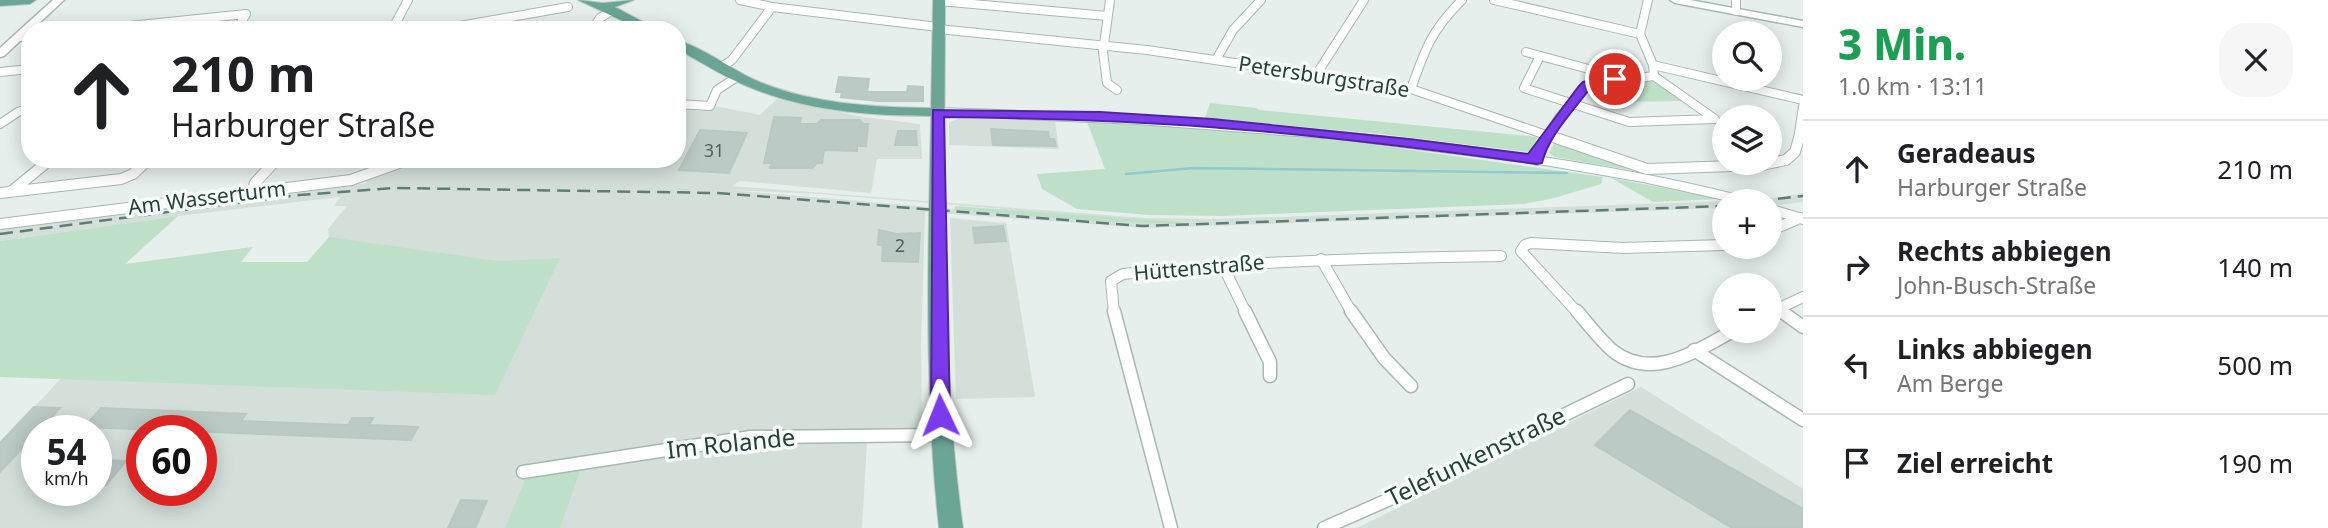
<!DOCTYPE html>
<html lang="de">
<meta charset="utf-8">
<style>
:root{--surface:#fff;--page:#f6f6f6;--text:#202124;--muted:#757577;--line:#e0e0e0}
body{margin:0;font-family:"Noto Sans",sans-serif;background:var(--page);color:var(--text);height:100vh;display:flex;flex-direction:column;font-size:26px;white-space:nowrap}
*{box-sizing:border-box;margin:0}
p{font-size:23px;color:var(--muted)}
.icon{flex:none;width:38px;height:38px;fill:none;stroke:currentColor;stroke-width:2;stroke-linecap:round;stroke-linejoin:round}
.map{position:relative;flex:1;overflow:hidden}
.panel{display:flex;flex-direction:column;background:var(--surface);width:525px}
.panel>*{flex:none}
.top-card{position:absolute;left:21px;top:21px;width:665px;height:147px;border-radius:28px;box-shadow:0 4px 18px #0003;background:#fff;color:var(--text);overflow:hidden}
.controls{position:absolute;left:1712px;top:21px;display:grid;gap:14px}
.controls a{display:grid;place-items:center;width:70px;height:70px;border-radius:50%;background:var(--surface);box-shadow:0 4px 18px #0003;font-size:35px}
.speed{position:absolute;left:21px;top:415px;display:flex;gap:14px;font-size:35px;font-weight:700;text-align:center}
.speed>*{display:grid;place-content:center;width:91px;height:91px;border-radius:50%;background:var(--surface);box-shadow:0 4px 18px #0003;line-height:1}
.speed small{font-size:18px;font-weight:400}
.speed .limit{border:10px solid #d22;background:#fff;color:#111}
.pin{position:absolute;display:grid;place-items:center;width:60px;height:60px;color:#fff;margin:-30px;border:4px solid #fff;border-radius:50%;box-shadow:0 2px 7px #0007}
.me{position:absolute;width:77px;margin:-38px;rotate:358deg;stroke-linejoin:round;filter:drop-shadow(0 0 5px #0008)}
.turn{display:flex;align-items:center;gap:24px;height:147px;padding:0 35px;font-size:32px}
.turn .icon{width:91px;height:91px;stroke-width:2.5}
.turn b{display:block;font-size:49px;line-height:60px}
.round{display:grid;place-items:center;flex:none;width:74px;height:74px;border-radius:28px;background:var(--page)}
.summary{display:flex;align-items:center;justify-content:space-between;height:119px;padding:0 35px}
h1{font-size:42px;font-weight:800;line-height:52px;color:#1e9e55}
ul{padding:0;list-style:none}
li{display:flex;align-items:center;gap:21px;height:98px;padding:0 35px;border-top:2px solid var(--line)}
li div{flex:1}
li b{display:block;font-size:26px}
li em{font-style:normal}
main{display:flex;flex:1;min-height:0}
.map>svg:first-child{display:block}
.built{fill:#d4dfda;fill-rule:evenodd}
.green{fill:#bfe0c8}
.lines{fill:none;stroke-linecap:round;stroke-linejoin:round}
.stream{stroke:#8ec9d4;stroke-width:2.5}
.building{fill:#bbcac4;stroke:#b8c9c2;stroke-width:2}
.minor-far2-casing{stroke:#a8b8b2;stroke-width:10}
.minor-far1-casing{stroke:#a8b8b2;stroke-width:12}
.minor-casing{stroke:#a8b8b2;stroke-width:15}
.tertiary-casing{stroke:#a8b8b2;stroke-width:3}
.secondary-casing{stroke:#a4bbb3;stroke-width:2}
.primary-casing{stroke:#c2cac8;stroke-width:2}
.minor-far2{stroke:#fff;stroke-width:8}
.minor-far1{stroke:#fff;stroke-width:10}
.minor{stroke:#fff;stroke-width:12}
.tertiary{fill:#fff;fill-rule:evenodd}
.secondary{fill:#fff;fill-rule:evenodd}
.primary{fill:#6aa596;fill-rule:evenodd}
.rail{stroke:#5f7d75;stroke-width:2.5;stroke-dasharray:13 7;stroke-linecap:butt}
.route{fill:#7c3aed;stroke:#51269a;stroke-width:2}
.labels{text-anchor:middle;stroke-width:7;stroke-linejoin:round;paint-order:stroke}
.number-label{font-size:18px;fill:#4a645c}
.street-label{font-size:21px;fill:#24423a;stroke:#f7fbf9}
.near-street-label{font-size:24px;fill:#24423a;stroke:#f7fbf9}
</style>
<main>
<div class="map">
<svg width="1803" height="528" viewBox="0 0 1803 528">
<rect width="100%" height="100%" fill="#e6efeb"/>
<!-- built -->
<g class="built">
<path d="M777,99L864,117L920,124L922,159H877L871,193L740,181L732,186L1145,218L1219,219L1725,201L1775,198L1803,193V202L1769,206V201H1724V208L1146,228L925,212L921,346L922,429L926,442L867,441L862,528H0V443L175,258L253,247L241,262H307L329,238L328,229L347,206H334L340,197L178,216L0,241V229L367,183L365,181L417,159H677V104L716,106L760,115ZM729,190L820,194L1149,221L1207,223L1106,222ZM37,430H96V490H37ZM142,430H201V490H142Z"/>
<polygon points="959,118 1055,121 1059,149 949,145 949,123"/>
<polygon points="950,218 1006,223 1035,397 956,399"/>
<polygon points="1641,387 1803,489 1803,528 1357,528"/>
</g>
<!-- green -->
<g class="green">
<polygon points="1654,80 1686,101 1611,102 1591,86"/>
<polygon points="1210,103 1257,108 1259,110 1538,137 1529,152 1381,134 1205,118"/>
<polygon points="1087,122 1210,129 1347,141 1603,177 1601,184 1554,198 1524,204 1222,216 1149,215 1077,209 1042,189 1037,174 1105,169"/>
<polygon points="1554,144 1561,145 1642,172 1555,157 1549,153"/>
<polygon points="1611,178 1721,199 1653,202"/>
<polygon points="955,206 1207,224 1106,222 954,210"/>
<polygon points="178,216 125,264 253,247 241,262 307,262 329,237 498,261 560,258 495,395 0,377 0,241"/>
<polygon points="580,471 560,528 505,528 526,478"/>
</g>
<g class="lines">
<!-- stream -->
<polyline class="stream" points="1126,174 1194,168 1567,173"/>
</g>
<!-- building -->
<g class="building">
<polygon points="839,77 869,79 867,92 907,92 908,86 923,87 923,101 878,101 841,97 842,92 836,92"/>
<polygon points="774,117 801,118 800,124 817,124 821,120 860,120 863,124 868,124 866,146 857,146 857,151 824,150 822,163 817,163 812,168 770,168 772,163 764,163"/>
<polygon points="991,129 1048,132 1049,139 1054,139 1056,146 993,145"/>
<polygon points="700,130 747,133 729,173 679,170"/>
<polygon points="898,131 916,131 917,145 895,145"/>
<polygon points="1003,226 1006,241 975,243 973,228"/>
<polygon points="879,230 897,234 920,233 918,262 882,261 883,245 878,245"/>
<polygon points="34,407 60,408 0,472 0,443"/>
<polygon points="101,408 246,414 241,421 348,425 352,418 373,418 369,425 418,427 411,440 84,427"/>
<polygon points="1630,410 1803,509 1803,528 1732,528 1595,445"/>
<polygon points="96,460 126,461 106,485 96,485"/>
<polygon points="461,500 487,501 475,528 448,528"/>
</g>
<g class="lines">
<!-- minor-far2 casing -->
<g class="minor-far2-casing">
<g id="minor-far2">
<polyline points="740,0 772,7 938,27"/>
<polyline points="1110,0 1103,52 1107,83 1117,90"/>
<polyline points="1494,0 1640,34"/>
<polyline points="1736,0 1736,11"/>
<polyline points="939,1 1107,16"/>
<polyline points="938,29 1147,50 1411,89 1561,140"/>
<polyline points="91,30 246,14 237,30"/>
<polyline points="392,30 408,0"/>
<polyline points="437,30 568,7"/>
<polyline points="592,30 600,18 613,10"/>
<polyline points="19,37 30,36"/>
<polyline points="1526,52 1607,74 1615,79"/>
<polyline points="1540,56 1524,88 1629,122 1715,119 1654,76"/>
<polyline points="1216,60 1233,30 1261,0"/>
<polyline points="1653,65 1803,100"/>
<polyline points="720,68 732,60 772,7"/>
<polyline points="0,72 30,69"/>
<polyline points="1316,75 1364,0"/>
<path d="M1411,89C1425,49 1431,31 1462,0"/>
<polyline points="677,104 710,106 717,90 737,77"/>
<polyline points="0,124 18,112 30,108"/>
<polyline points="1545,140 1559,118 1588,84 1654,76 1653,65 1640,34 1648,0"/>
<polyline points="1798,140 1803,106"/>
</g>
</g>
<!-- minor-far1 casing -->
<g class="minor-far1-casing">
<g id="minor-far1">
<polyline points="1556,138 1647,169 1762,165 1786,160 1795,152 1799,138"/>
<polyline points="1537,160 1535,155 1546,138"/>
<polyline points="12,191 51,159"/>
<polyline points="252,192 255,183 277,159"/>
<polyline points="0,193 121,179 133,174 149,159"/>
<polyline points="0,224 351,180 410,159"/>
<polyline points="1769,231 1800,218"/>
<polyline points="1321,259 1352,313"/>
<polyline points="1222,264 1246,313"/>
<polyline points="1778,309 1784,313"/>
<path d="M1114,313L1111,281L1123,274C1249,261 1374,258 1501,256"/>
<polyline points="1578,313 1521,251 1525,245 1531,243 1623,248 1724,245"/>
<polyline points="1769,313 1803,297"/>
</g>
</g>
<!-- minor casing -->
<g class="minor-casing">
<g id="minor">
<polyline points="1114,311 1171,528"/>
<polyline points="1245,311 1270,362 1270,376"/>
<polyline points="1351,311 1384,358 1411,386"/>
<path d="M1577,311C1588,324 1600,340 1613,351C1653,382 1697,350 1733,331"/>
<polyline points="1781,311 1803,327"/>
<polyline points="1769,313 1772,311"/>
<polyline points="1694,350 1803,420"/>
<polyline points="523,472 751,437 941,435"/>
<polyline points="1324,528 1399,495 1628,384"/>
</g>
</g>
<!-- tertiary casing -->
<g class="tertiary-casing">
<g id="tertiary">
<polygon points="53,0 64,0 4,56 0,57 0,48"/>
<polygon points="1670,0 1690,0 1803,21 1803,27 1675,3"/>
</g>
</g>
<!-- secondary casing -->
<g class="secondary-casing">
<g id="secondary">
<path d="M937,108C1108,113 1279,123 1448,144C1550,157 1651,172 1750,198L1752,201H1729L1643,182L1539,164L1337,139L1138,124L932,115L931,112Z"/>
<polygon points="1769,204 1803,214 1803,224 1769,213"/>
</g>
</g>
<!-- primary casing -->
<g class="primary-casing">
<g id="primary">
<polygon points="0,0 36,0 30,4 0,6"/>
<polygon points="578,0 603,3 634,0 615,7 658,30 642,30"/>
<path d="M933,0H945C945,175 939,354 963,528H939C924,392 928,253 931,116C870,116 806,111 749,87C724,77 701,62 677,49V40C704,48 729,68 755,80C810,104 872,107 931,108Z"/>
</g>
</g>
<!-- minor-far2 -->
<use href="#minor-far2" class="minor-far2"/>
<!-- minor-far1 -->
<use href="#minor-far1" class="minor-far1"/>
<!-- minor -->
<use href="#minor" class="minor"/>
<!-- tertiary -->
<use href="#tertiary" class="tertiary"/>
<!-- secondary -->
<use href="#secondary" class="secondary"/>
<!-- primary -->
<use href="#primary" class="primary"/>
<!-- rail -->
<g class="rail">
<polyline points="1758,201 1803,196"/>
<polyline points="0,234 299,195 394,188 718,193 1142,226 1724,206"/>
</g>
</g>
<!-- route -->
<path class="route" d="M1615,76L1621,79L1619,82L1592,87L1588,91C1571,113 1548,137 1542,163L1537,164C1428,149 1319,135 1209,127C1121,120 1032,118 944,117L950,415L947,421H934L931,415L933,110L1100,112L1212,119L1409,139L1528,154L1579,86L1583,82Z"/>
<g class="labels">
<!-- number labels -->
<g class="number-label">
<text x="714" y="157">31</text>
<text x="900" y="252">2</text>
</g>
<!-- street labels -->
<g class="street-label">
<text transform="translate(1324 77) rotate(9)" y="7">Petersburgstraße</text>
<text transform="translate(207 198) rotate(-7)" y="7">Am Wasserturm</text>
<text transform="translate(1199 268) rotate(-5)" y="7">Hüttenstraße</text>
</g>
<!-- near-street labels -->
<g class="near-street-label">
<text transform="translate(731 444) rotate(-6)" y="8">Im Rolande</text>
<text transform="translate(1476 457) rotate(-26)" y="8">Telefunkenstraße</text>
</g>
</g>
</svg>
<div class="controls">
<a><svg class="icon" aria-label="search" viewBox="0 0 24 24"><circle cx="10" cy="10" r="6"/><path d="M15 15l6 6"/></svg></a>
<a><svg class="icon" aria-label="layers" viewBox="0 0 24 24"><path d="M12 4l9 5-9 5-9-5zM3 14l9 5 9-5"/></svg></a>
<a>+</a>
<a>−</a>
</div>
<div class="speed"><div>54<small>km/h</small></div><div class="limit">60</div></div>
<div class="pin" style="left:1615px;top:79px;background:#d93025"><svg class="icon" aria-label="arrive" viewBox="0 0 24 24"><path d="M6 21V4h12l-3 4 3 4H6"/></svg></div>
<svg class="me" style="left:940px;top:415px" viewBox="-20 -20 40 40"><path d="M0-17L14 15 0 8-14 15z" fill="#7c3aed" stroke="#fff" stroke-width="4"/></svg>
<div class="top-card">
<div class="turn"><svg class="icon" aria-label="ahead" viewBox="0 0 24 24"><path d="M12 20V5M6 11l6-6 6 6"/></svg><div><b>210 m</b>Harburger Straße</div></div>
</div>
</div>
<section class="panel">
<div class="summary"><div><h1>3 Min.</h1><p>1.0 km · 13:11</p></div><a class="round"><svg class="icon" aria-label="close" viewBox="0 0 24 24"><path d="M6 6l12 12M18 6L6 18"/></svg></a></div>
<ul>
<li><svg class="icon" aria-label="ahead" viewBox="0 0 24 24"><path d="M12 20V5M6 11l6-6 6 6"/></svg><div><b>Geradeaus</b><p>Harburger Straße</p></div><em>210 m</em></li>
<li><svg class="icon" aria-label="right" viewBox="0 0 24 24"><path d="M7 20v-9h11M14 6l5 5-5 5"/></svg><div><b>Rechts abbiegen</b><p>John-Busch-Straße</p></div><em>140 m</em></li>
<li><svg class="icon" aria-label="left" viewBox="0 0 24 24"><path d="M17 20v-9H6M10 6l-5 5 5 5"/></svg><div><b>Links abbiegen</b><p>Am Berge</p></div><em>500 m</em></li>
<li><svg class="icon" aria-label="arrive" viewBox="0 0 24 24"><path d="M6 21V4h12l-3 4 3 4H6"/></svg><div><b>Ziel erreicht</b></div><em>190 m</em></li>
</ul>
</section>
</main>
